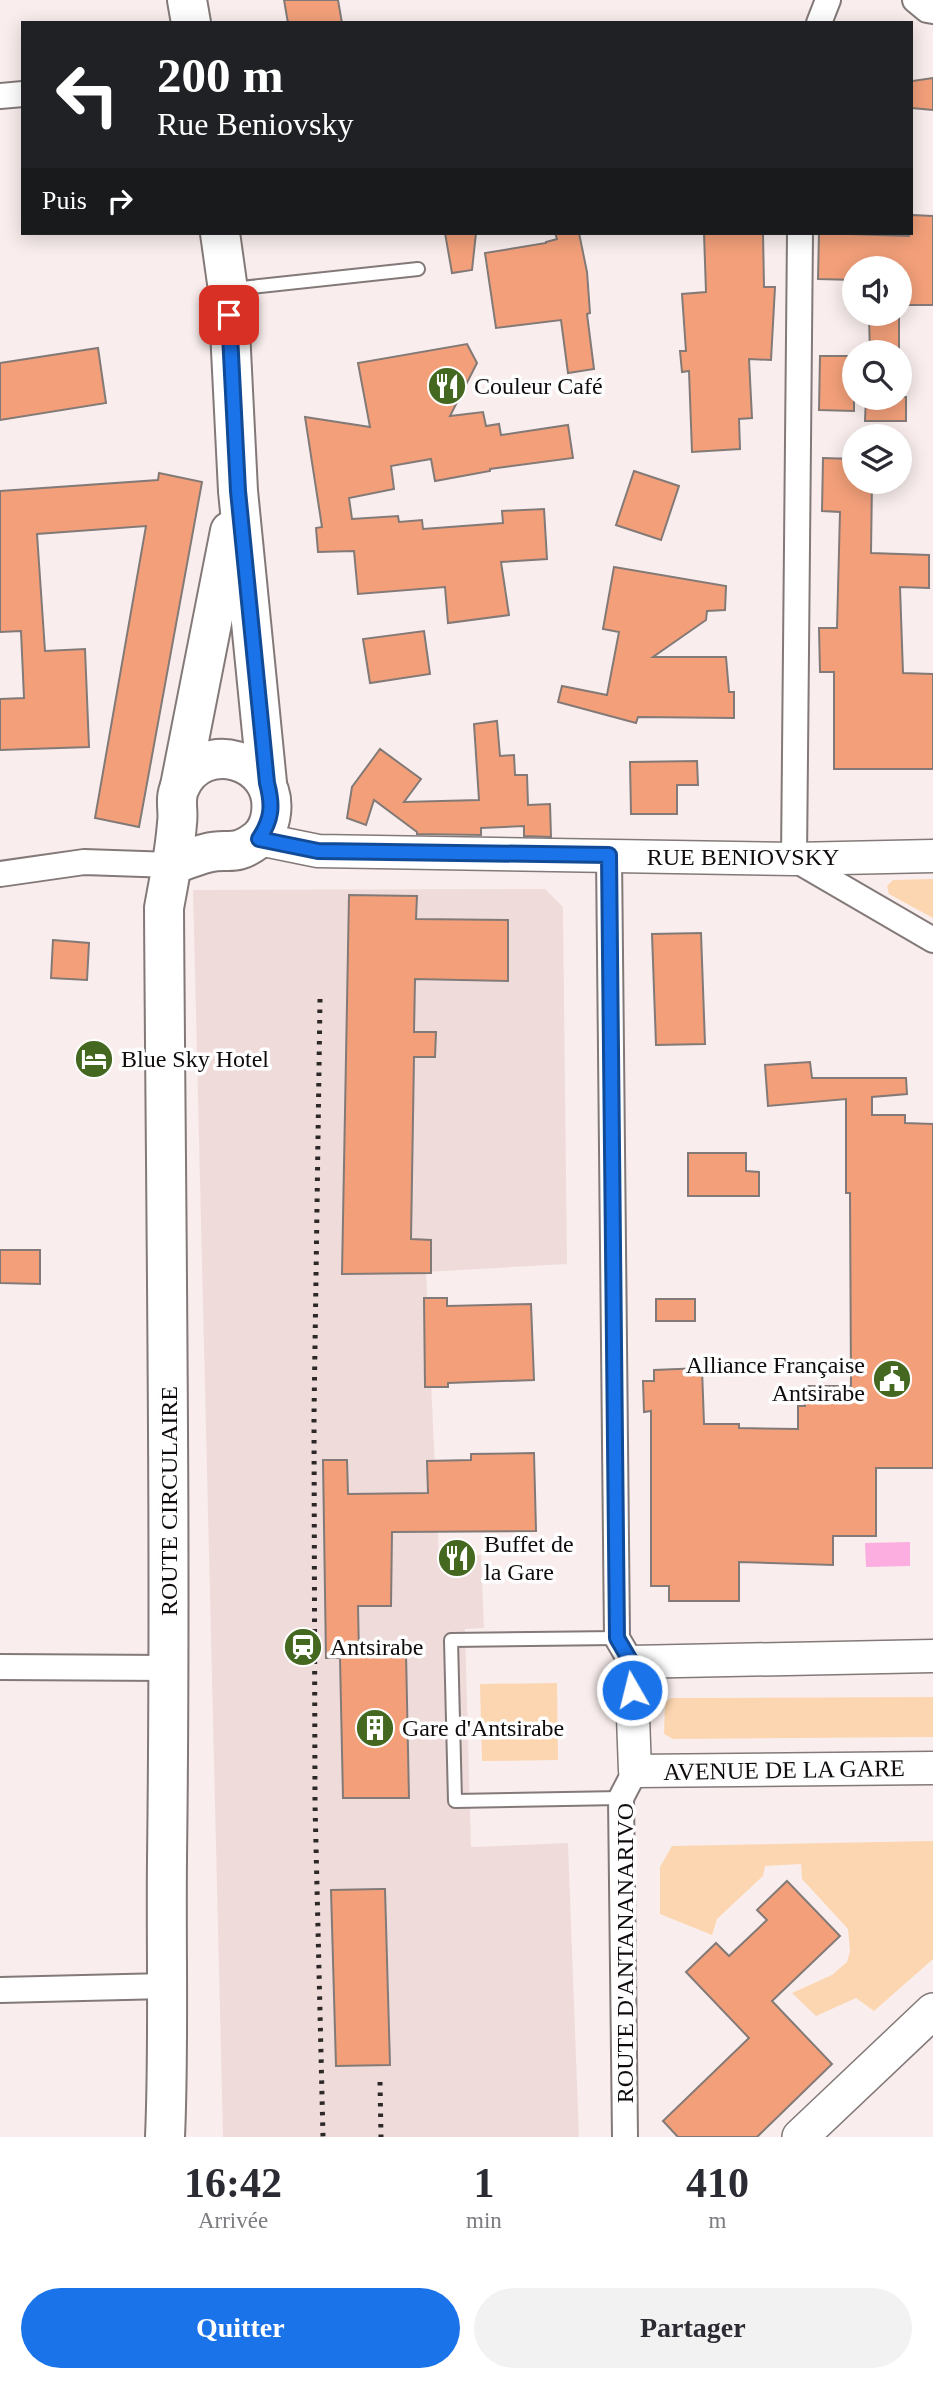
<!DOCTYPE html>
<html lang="fr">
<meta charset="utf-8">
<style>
:root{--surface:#fff;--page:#f2f2f3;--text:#2b2b33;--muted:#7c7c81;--accent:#1a73e8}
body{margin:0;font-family:"Times New Roman",serif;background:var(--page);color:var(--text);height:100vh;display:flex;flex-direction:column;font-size:26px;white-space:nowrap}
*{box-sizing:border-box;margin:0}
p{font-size:23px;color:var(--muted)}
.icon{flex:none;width:38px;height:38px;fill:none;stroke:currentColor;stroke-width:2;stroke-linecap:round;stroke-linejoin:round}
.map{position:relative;height:2137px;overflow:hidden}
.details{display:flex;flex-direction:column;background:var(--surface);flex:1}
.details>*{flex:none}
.top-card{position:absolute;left:21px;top:21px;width:892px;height:214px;border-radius:0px;box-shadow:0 4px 18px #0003;background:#202124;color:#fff;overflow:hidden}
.fabs{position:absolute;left:842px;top:256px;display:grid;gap:14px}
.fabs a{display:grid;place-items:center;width:70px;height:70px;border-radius:50%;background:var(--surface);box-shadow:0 4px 18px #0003;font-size:35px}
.pin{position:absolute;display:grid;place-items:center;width:60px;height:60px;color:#fff;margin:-30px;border-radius:14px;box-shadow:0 4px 10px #0006}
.me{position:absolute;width:77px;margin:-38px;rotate:352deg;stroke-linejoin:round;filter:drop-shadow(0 0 5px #0008)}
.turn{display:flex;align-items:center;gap:24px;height:147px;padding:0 21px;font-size:32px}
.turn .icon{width:91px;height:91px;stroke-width:2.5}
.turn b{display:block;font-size:49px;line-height:60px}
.then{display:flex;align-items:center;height:66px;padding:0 21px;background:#0003;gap:14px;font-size:26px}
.eta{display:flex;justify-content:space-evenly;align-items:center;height:119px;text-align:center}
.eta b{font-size:42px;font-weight:700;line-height:49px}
.cta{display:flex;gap:14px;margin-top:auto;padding:14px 21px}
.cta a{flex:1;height:80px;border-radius:42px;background:var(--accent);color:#fff;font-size:28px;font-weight:700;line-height:80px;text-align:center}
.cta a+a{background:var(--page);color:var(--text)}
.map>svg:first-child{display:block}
.built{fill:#efdcda}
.green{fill:#fcd6b0}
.water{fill:#fcaee1}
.building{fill:#f3a07a;stroke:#837a77;stroke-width:2}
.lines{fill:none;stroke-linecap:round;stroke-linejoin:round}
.service-casing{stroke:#827978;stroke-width:16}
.minor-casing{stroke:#827978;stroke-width:28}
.tertiary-casing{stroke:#827978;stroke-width:35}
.secondary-casing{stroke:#827978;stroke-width:38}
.primary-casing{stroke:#827978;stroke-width:42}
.service{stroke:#fff;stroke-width:12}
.minor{stroke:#fff;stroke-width:24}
.tertiary{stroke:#fff;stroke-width:32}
.secondary{stroke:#fff;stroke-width:35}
.primary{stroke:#fff;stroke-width:38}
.rail{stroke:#2d2828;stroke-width:5;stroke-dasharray:3.5 7;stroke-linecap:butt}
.route-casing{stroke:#114b97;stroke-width:18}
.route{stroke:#1a73e8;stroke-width:12}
.labels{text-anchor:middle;stroke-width:7;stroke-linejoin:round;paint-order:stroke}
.poi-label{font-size:24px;fill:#100c0c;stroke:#fefefe;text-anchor:start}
.street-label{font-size:24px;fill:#100c0c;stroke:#fefefe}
</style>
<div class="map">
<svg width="933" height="2137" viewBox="0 0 933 2137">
<rect width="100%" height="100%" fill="#f9eeed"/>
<!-- built -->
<polygon class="built" points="545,889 563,907 567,1264 426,1272 439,1556 481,1555 484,1628 465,1629 471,1847 568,1843 579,2137 223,2137 193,890"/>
<!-- green -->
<g class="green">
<polygon points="933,879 933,918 889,894 887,886 893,880"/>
<polygon points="557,1683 558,1760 482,1761 480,1684"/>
<polygon points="933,1697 933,1737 673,1739 664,1734 665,1702 671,1698"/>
<polygon points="933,1841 933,1959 874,2011 856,1998 816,2016 792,1993 832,1975 847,1962 850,1951 848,1929 802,1879 801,1864 765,1866 763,1876 717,1919 712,1935 660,1914 660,1867 672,1846"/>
</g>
<!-- water -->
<polygon class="water" points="910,1542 910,1566 866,1567 865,1543"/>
<!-- building -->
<g class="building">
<polygon points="284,0 338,0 342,23 288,23"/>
<polygon points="933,78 933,110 912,108 912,81"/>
<polygon points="912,215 933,216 933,305 900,305 900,268 854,268 854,280 818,279 819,233 909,236 909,233 912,233"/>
<polygon points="445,233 476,233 472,270 452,273"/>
<polygon points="555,233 579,233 587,272 590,313 587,314 594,369 568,373 561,320 496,328 485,253 546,243 546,242 557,239"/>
<polygon points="704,233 763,233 764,287 775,287 771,360 749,359 752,418 739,419 740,449 692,452 689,371 682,372 680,351 686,351 682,294 706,292"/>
<polygon points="869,318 899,318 899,352 870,352"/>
<polygon points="467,344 477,363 450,416 483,412 486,426 499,424 501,435 568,425 573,458 490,469 490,471 435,481 431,459 391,466 394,489 349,498 352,519 398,516 399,522 422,520 423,529 503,523 502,511 544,509 547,559 501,562 509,615 448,623 445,587 358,594 354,551 318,552 316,528 322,527 305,417 370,427 358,363"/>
<polygon points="98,348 106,403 0,420 0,363"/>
<polygon points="820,356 854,356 854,411 819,410"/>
<polygon points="866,397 906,397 906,421 865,421"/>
<polygon points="823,458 854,459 854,481 872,481 871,553 929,555 929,588 900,587 903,673 933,674 933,769 834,769 834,672 820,672 819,628 837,628 840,512 822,511"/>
<polygon points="634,471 679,486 661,540 616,525"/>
<polygon points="159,473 202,482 139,827 95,818 146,526 37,534 45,651 85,649 89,747 0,750 0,699 24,698 21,631 0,632 0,491 158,480"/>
<polygon points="614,567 726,586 725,610 707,611 706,620 653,657 726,657 729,692 734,692 734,718 638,717 636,723 558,702 562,686 607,695 619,632 603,629"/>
<polygon points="424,631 430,674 370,683 363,639"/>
<polygon points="497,721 500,756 514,755 515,775 527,775 528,805 550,804 551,837 524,836 524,826 481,828 481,835 417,834 417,832 374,800 366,825 347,818 352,787 380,749 421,779 404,802 479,800 474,724"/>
<polygon points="697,761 698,785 677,785 677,814 631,814 630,762"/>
<polygon points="349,895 417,896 416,919 508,920 508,981 415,979 414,1032 436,1032 435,1057 414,1057 411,1239 431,1240 431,1273 342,1274"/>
<polygon points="701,933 705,1044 656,1045 652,934"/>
<polygon points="53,940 89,943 87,980 51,978"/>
<polygon points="810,1062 812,1078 906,1078 907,1094 872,1097 872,1115 905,1115 905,1123 933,1124 933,1468 876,1468 876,1536 833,1536 833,1565 739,1562 739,1601 669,1601 669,1586 651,1586 651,1411 644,1412 643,1381 654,1381 654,1370 702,1368 704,1424 739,1424 739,1428 798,1429 798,1406 805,1406 804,1386 851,1386 850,1193 846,1193 846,1099 768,1106 765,1065"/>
<polygon points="688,1153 746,1153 746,1171 759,1172 759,1196 688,1196"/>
<polygon points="0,1250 40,1250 40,1284 0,1283"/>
<polygon points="424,1298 447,1298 447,1306 531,1304 534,1380 448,1383 448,1387 425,1387"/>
<rect x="656" y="1299" width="39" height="22"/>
<polygon points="534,1453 536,1531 392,1532 391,1606 358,1606 359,1653 406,1652 409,1798 343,1798 340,1658 326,1658 323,1460 347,1460 348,1494 428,1493 427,1461 471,1460 471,1454"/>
<polygon points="787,1881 840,1936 772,2001 832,2064 757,2137 678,2137 663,2121 749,2038 686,1972 716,1943 729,1956 767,1920 757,1910"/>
<polygon points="381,1889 385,1889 390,2065 336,2066 331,1890"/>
</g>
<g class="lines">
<!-- service casing -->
<g class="service-casing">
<g id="service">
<polyline points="232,289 418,269"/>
<polyline points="617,1638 451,1640 455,1801 621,1798"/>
</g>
</g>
<!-- minor casing -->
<g class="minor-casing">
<g id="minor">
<polyline points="915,0 927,10 933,11"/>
<polyline points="819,23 828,0"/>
<polyline points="0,96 23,94"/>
<polyline points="800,233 794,859 933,940"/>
<polyline points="609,855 617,1638 631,1662"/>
<polyline points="0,874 84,862 172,865"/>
<polyline points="0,1667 170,1668"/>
<polyline points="0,1990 166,1986"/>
<polyline points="625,2137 621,1798 635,1771"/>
</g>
</g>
<!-- tertiary casing -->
<g class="tertiary-casing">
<g id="tertiary">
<polyline points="259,839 318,851 794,859 933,856"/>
<polyline points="933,1656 631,1662 635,1771 933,1768"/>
</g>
</g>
<!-- secondary casing -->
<g class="secondary-casing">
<polyline id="secondary" points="800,2137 933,2011"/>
</g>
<!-- primary casing -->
<g class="primary-casing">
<g id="primary">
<polyline points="187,0 191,23"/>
<polyline points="220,233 228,290 238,491 267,783"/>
<polyline points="180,786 230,531"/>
<path d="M165,2137C169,2045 166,1952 167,1859C171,1542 166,1225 164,908C169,880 175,852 177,823C179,811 174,799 180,787C202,737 278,759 271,813C270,823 265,834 257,840C233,858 229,847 207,853C195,856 183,861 172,865"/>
</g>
</g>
<!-- service -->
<use href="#service" class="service"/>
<!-- minor -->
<use href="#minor" class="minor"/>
<!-- tertiary -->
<use href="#tertiary" class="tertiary"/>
<!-- secondary -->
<use href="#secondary" class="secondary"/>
<!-- primary -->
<use href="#primary" class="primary"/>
<!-- rail -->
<g class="rail">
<polyline points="320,999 314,1416 315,1804 323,2137"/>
<polyline points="380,2082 381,2137"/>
</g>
</g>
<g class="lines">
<!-- route casing -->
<g class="route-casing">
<path id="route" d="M229,315L238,491L267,783C273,806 272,819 259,839L318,851L609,855L617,1638L631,1662L632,1690"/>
</g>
<!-- route -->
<use href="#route" class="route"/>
</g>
<!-- icons -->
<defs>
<g id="restaurant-disc" transform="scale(2.0125)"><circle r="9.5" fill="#456820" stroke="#fefefe"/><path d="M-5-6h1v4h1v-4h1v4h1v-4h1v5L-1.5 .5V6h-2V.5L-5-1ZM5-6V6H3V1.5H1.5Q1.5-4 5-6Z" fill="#fff"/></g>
<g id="hotel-disc" transform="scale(2.0125)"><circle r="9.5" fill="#456820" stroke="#fefefe"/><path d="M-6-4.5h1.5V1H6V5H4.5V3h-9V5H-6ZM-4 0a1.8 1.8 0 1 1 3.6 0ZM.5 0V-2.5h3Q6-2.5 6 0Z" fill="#fff"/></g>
<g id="civic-disc" transform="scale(2.0125)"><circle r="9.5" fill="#456820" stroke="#fefefe"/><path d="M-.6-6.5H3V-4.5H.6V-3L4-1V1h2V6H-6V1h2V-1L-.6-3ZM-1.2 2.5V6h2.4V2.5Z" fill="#fff"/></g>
<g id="station-disc" transform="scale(2.0125)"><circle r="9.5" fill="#456820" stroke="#fefefe"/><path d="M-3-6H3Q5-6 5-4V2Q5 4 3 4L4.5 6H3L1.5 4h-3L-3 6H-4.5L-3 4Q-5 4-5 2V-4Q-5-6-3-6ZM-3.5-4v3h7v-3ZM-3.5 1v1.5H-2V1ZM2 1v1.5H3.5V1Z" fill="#fff"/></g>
<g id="building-disc" transform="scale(2.0125)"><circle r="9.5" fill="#456820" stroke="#fefefe"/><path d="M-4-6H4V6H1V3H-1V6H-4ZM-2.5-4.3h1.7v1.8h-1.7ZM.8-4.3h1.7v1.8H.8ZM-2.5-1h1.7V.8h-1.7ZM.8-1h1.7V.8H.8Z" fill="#fff"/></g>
</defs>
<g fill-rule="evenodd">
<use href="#restaurant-disc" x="447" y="386"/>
<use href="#hotel-disc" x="94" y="1059"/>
<use href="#civic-disc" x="892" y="1379"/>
<use href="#restaurant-disc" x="457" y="1558"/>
<use href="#station-disc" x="303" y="1647"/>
<use href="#building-disc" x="375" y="1728"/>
</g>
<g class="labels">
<!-- poi labels -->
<g class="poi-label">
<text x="474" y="394">Couleur Café</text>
<text x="121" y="1067">Blue Sky Hotel</text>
<text x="865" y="1373" text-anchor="end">Alliance Française<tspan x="865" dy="28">Antsirabe</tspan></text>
<text x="484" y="1552">Buffet de<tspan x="484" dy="28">la Gare</tspan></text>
<text x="330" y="1655">Antsirabe</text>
<text x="402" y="1736">Gare d'Antsirabe</text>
</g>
<!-- street labels -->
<g class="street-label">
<text x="743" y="865">RUE BENIOVSKY</text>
<text transform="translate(169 1501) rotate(-90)" y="8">ROUTE CIRCULAIRE</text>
<text transform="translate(784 1770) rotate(-1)" y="8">AVENUE DE LA GARE</text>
<text transform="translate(625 1953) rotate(-90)" y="8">ROUTE D'ANTANANARIVO</text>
</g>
</g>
</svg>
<div class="fabs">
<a><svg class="icon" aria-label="sound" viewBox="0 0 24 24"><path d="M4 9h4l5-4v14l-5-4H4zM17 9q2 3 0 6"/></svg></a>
<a><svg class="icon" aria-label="search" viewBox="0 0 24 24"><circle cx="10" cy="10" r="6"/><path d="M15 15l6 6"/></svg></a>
<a><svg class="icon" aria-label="layers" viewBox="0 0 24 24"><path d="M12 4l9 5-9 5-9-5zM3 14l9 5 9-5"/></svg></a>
</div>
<div class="pin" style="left:229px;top:315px;background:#d93025"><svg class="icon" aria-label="arrive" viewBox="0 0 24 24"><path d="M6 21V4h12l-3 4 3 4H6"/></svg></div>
<svg class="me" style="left:632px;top:1690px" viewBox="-20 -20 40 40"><circle r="17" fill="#1a73e8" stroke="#fff" stroke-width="3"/><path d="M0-11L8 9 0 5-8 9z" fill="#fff"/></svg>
<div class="top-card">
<div class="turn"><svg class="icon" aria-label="left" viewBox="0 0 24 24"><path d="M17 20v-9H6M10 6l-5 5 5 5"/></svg><div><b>200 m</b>Rue Beniovsky</div></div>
<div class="then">Puis<svg class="icon" aria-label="right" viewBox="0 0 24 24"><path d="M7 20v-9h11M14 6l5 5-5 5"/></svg></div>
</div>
</div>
<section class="details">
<div class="eta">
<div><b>16:42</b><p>Arrivée</p></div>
<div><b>1</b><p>min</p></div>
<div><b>410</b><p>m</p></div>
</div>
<div class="cta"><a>Quitter</a><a>Partager</a></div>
</section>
